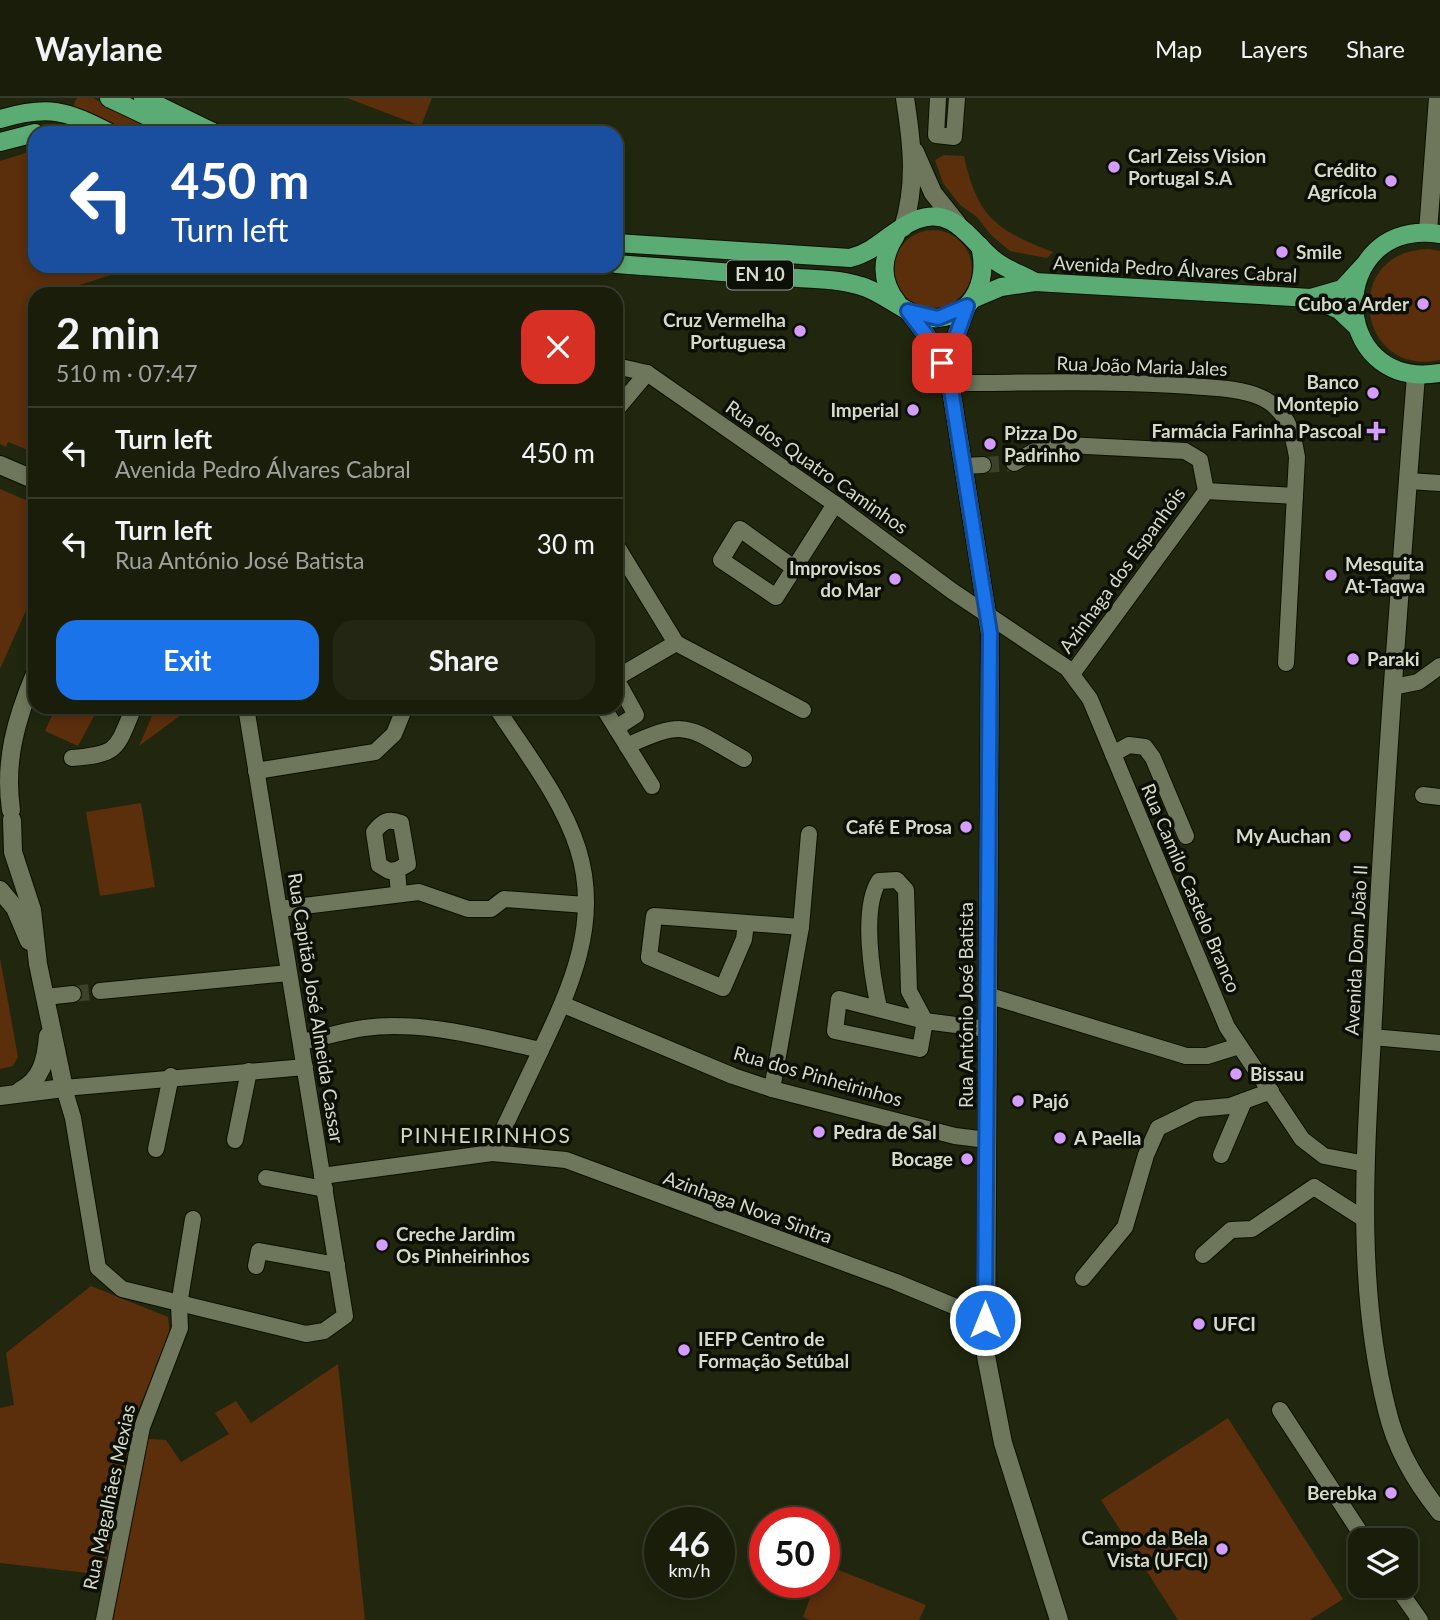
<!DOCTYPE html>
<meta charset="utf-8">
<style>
:root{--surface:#191d0a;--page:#222613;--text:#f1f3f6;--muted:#9fa29c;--line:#373b2b;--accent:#1a73e8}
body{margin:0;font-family:Lato,sans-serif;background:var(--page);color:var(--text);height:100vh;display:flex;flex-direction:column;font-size:26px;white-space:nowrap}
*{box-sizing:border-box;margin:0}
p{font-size:23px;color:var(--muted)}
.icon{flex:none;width:38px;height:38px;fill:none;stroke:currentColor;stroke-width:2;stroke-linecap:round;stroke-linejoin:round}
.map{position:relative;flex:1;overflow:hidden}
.details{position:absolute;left:28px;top:189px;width:595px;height:427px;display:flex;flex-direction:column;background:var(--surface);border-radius:21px;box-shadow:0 4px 10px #0003,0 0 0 2px var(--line)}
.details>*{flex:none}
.hud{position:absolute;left:28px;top:28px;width:595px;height:147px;border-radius:21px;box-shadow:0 4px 10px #0003,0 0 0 2px var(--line);background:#1a4fa0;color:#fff;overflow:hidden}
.controls{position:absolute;left:1348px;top:1430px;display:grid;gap:14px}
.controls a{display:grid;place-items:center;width:70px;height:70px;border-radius:14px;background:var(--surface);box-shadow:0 4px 10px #0003,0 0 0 2px var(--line);font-size:35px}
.speed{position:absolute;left:644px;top:1409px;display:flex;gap:14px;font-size:35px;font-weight:700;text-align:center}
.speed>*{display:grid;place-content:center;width:91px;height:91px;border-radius:50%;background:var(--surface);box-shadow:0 4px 10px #0003,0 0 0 2px var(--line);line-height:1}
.speed small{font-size:18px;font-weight:400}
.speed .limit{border:10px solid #d22;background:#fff;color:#111}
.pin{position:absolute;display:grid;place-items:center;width:60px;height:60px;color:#fff;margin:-30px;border-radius:14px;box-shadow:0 4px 10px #0006}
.me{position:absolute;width:77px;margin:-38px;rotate:0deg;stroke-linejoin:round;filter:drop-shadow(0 0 5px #0008)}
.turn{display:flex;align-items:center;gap:24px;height:147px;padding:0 28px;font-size:32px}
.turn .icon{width:91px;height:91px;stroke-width:2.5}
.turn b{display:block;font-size:49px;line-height:60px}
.round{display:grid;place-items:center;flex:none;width:74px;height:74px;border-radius:21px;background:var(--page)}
.overview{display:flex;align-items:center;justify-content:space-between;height:119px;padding:0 28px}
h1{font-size:42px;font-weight:700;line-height:52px}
.primary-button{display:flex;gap:14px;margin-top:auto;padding:14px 28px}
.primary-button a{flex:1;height:80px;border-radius:21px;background:var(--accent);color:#fff;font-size:28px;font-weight:700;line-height:80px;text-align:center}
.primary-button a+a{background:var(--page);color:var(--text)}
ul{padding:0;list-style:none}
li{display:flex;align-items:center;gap:21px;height:91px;padding:0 28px;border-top:2px solid var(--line)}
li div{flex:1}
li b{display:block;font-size:26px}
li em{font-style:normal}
header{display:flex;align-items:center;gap:42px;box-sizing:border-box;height:98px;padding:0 35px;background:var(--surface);border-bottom:2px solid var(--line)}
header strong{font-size:33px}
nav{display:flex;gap:38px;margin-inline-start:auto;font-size:24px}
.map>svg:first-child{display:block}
.green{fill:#5b2e0c}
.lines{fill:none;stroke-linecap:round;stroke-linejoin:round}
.minor-tunnel{stroke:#3c422a;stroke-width:16;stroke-dasharray:16 8;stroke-linecap:butt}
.minor-casing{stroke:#0a1000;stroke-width:18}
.tertiary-casing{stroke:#0a1000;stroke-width:20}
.secondary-casing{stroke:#0a1000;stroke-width:20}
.primary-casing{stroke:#0a1000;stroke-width:20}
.minor{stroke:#6e775b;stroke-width:16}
.tertiary{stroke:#6e775b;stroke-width:18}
.secondary{stroke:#6e775b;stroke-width:18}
.primary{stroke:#5bab75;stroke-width:18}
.route-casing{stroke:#114b97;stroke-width:18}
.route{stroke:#1a73e8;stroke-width:12}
.poi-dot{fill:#d49cfb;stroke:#0c0f05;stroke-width:2.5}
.labels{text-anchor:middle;stroke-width:7;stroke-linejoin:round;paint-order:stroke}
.shield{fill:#0c0f05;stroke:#999d90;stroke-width:2}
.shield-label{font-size:18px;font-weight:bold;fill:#d5dacb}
.poi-label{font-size:19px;font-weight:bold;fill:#d5dacb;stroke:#0c0f05;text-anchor:start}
.street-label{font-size:19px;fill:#d5dacb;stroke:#0c0f05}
.neighbourhood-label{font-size:21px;letter-spacing:2px;fill:#d0d9bb;stroke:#0c0f05}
</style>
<header>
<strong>Waylane</strong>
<nav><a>Map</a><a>Layers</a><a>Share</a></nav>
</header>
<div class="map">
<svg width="1440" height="1522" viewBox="0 0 1440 1522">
<rect width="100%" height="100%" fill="#21270e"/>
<!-- green -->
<g class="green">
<polygon points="77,0 93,0 160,35 129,35 73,8"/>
<polygon points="347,0 432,0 421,28"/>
<polygon points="35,52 35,168 140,168 76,188 77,196 35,196 35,362 32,360 33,354 8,344 6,349 0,346 0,63"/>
<path d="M944,57L964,58C977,119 997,133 1053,154L1047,160L1010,153L991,137L977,119L960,107L943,85L935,62Z"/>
<circle cx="933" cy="171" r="39"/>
<path d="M1429,151L1440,153V262C1356,280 1340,152 1429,151Z"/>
<polygon points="0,391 35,406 35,436 28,452 35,455 35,492 0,571"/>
<polygon points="56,609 99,609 78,648 45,633"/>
<polygon points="156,609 192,609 139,648"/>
<polygon points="141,705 155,789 100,798 86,714"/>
<polygon points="0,860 18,959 13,968 0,971"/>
<polygon points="91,1188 168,1219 170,1238 135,1319 105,1477 0,1465 0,1310 14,1307 6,1255"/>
<polygon points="338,1266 365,1522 112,1522 148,1341 166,1342 181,1364 229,1336 215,1315 236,1303 251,1325"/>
<polygon points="1228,1320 1343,1501 1310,1522 1178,1522 1101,1402"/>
<polygon points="824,1466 926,1507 919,1522 810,1522 803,1519 816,1484 824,1484"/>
</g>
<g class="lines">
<!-- minor-tunnel -->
<g class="minor-tunnel">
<polyline points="983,367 1014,365"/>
<polyline points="73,896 100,893"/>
</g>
<!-- minor casing -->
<g class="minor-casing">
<g id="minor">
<polyline points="938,0 936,37 954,39 957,0"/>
<polyline points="616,268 647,275 835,406 952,493 1067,570 1090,601 1227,929 1302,1041 1324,1058 1366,1066"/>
<path d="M950,285C1030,285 1111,282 1191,288C1214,290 1239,290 1260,299C1286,310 1293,334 1297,359L1286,565"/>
<polyline points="616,312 647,275"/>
<polyline points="1014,365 1047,346 1185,353 1200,362 1206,393 1072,576"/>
<polyline points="964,368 983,367"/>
<polyline points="1408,383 1440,385"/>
<polyline points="1206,393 1295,398"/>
<polyline points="616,447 676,545 803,612"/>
<polyline points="794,470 740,431 721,462 776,499 835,406"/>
<polyline points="616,580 676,545"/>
<polyline points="1393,589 1418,584 1440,568"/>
<path d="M246,609C279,812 312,1015 345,1218L324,1233L306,1236L122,1191L98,1170L73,1020L64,990L305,969"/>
<polyline points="603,609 652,688"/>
<polyline points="616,630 636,617 616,581"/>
<path d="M627,648C689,619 688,630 744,661"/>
<polyline points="1113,656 1129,647 1145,649 1153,660 1186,738"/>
<path d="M72,660C120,656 116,651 134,609"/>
<polyline points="256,673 375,654 394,636 405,609"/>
<polyline points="1423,697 1440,699"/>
<path d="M397,772L389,773L379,767L374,734C383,723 388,720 401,725L408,766L397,772L399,796"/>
<polyline points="279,811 419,794 468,811 491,811 504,801 586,807"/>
<polyline points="746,825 744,841 723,890 649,859 654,818 801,829"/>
<polyline points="100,893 289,875"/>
<polyline points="987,897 1186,958 1207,958 1239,948"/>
<polyline points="45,899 73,896"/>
<polyline points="564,907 733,978 772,991 955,1038 987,1042"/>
<path d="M879,910C872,878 861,811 879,783L897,782L906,792L909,893L925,923L920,951L835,933L839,901L925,923L987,931"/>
<polyline points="1372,939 1440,945"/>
<path d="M301,944C322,940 343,933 364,930C422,922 485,940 541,952"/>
<polyline points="772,991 801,829 809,736"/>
<polyline points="235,1042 249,973"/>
<polyline points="156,1051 171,978"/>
<path d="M492,1055C508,1021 524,987 540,954C571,889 601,824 578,751C562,700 525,654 496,609"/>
<polyline points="1221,1057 1244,1003"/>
<polyline points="322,1078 492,1055 566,1062 896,1184 985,1221"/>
<polyline points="266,1080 325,1091"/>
<polyline points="1203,1157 1231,1132 1252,1131 1314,1089 1364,1121"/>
<polyline points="256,1168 259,1153 337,1167"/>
<polyline points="1083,1180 1125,1129 1146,1057 1158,1030 1197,1011 1230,1008 1271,993"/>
<polyline points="1280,1312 1365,1442"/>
<polyline points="1396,1488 1420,1522"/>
<polyline points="104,1522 142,1329 180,1230 179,1207 193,1121"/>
</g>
</g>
<!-- tertiary casing -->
<g class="tertiary-casing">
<g id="tertiary">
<polyline points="1428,134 1438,0"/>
<polyline points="0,367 35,382"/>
<path d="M11,712C4,663 16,621 35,576"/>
<polyline points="0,792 15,810 29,843"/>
<path d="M20,993C42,981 46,962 48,938"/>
<polyline points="0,998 64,990 38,866 32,812 13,754 12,722"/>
</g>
</g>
<!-- secondary casing -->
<g class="secondary-casing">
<g id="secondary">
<polyline points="915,54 933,95 957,125"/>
<path d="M903,130C917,86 912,45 905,0"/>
<polyline points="967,208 952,249 950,285 990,535 986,1258 1003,1345 1059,1522"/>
<polyline points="908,213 927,238 949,282"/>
<path d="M1416,277C1400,485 1384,693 1374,902C1367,1038 1353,1178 1387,1312C1396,1351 1415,1383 1440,1414"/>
</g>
</g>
<!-- primary casing -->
<g class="primary-casing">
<g id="primary">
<polyline points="109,0 183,35"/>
<polyline points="143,0 215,35"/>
<path d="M0,21C49,7 65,12 110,35"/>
<polyline points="0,44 35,35"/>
<path d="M1440,136C1325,119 1326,294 1440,275"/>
<path d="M896,137C881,160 880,182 897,204"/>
<path d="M616,145L850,160C878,153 891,132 916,122C955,107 970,144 997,164C1008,172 1023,177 1035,184"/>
<path d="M616,166C671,170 726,174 781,179C807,181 836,180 861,188C887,195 910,223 938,220C976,216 988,180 980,148"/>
<polyline points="975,200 1001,189 1035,184 1311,200 1342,191 1364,167"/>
<polyline points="1311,200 1339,212 1356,228"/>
</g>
</g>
<!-- minor -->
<use href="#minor" class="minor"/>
<!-- tertiary -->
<use href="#tertiary" class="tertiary"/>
<!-- secondary -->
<use href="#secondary" class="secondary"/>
<!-- primary -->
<use href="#primary" class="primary"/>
</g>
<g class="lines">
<!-- route casing -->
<g class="route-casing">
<polyline id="route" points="942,265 927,238 908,213 938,220 967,208 952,250 950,285 990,535 985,1222"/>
</g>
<!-- route -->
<use href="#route" class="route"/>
</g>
<!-- markers -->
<g class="poi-dot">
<circle cx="1114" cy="69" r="7"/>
<circle cx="1391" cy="83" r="7"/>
<circle cx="1282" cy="154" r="7"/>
<circle cx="1423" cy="206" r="7"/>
<circle cx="800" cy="233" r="7"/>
<circle cx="1373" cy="295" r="7"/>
<circle cx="913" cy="312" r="7"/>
<path d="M1372.5 322.5h7v7h7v7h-7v7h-7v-7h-7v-7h7z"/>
<circle cx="990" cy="346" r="7"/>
<circle cx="1331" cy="477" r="7"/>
<circle cx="895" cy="481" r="7"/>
<circle cx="1353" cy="561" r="7"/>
<circle cx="966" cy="729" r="7"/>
<circle cx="1345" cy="738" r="7"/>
<circle cx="1236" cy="976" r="7"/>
<circle cx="1018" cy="1003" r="7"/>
<circle cx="819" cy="1034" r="7"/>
<circle cx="1060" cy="1040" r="7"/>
<circle cx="967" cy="1061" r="7"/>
<circle cx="382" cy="1147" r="7"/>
<circle cx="1199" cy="1226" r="7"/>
<circle cx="684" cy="1252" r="7"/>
<circle cx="1391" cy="1395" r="7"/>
<circle cx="1222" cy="1451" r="7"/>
</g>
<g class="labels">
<!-- shield labels -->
<rect class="shield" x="727" y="162.5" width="66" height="29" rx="5"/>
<g class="shield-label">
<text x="760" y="183">EN 10</text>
</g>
<!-- poi labels -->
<g class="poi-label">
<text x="1128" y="65">Carl Zeiss Vision<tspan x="1128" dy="22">Portugal S.A</tspan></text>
<text x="1377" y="79" text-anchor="end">Crédito<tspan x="1377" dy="22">Agrícola</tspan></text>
<text x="1296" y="161">Smile</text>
<text x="1409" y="213" text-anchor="end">Cubo a Arder</text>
<text x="786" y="229" text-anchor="end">Cruz Vermelha<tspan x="786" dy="22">Portuguesa</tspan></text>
<text x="1359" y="291" text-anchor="end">Banco<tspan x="1359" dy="22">Montepio</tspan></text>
<text x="899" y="319" text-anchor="end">Imperial</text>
<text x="1362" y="340" text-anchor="end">Farmácia Farinha Pascoal</text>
<text x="1004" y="342">Pizza Do<tspan x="1004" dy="22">Padrinho</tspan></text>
<text x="1345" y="473">Mesquita<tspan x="1345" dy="22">At-Taqwa</tspan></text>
<text x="881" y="477" text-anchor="end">Improvisos<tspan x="881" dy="22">do Mar</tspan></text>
<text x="1367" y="568">Paraki</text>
<text x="952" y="736" text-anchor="end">Café E Prosa</text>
<text x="1331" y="745" text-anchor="end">My Auchan</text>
<text x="1250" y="983">Bissau</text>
<text x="1032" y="1010">Pajó</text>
<text x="833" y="1041">Pedra de Sal</text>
<text x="1074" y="1047">A Paella</text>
<text x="953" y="1068" text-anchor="end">Bocage</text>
<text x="396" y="1143">Creche Jardim<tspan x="396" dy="22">Os Pinheirinhos</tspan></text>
<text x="1213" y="1233">UFCI</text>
<text x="698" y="1248">IEFP Centro de<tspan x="698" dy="22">Formação Setúbal</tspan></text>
<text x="1377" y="1402" text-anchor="end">Berebka</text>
<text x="1208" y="1447" text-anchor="end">Campo da Bela<tspan x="1208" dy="22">Vista (UFCI)</tspan></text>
</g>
<!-- street labels -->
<g class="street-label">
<text transform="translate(1175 171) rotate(3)" y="7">Avenida Pedro Álvares Cabral</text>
<text transform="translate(1142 268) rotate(2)" y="7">Rua João Maria Jales</text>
<text transform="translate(817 369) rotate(35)" y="7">Rua dos Quatro Caminhos</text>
<text transform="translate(1122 472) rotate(-54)" y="7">Azinhaga dos Espanhóis</text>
<text transform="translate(1191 790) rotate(67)" y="7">Rua Camilo Castelo Branco</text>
<text transform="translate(1356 852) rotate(-87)" y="7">Avenida Dom João II</text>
<text transform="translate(966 907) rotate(-90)" y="7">Rua António José Batista</text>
<text transform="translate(316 910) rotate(81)" y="7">Rua Capitão José Almeida Cassar</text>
<text transform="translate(818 978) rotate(16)" y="7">Rua dos Pinheirinhos</text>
<text transform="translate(748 1109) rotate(20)" y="7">Azinhaga Nova Sintra</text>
<text transform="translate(109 1399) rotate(-78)" y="7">Rua Magalhães Mexias</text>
</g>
<!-- neighbourhood labels -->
<g class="neighbourhood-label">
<text x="486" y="1045">PINHEIRINHOS</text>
</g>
</g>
</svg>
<div class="controls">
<a><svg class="icon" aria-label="layers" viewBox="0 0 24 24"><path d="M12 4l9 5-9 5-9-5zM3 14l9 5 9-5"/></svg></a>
</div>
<div class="speed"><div>46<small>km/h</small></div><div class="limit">50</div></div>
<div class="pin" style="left:942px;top:265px;background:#d93025"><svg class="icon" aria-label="arrive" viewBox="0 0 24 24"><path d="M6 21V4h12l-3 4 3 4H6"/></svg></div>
<svg class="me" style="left:985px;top:1222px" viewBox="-20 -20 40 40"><circle r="17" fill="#1a73e8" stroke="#fff" stroke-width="3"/><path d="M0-11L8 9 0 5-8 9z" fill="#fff"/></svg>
<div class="hud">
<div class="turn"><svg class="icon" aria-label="left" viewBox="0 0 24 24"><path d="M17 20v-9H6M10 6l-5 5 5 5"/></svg><div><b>450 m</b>Turn left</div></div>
</div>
<section class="details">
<div class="overview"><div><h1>2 min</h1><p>510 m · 07:47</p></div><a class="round" style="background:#d93025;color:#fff"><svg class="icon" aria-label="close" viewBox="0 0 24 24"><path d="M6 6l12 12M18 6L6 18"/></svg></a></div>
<ul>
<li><svg class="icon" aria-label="left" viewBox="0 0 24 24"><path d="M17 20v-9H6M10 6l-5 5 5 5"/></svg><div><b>Turn left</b><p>Avenida Pedro Álvares Cabral</p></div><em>450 m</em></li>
<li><svg class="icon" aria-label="left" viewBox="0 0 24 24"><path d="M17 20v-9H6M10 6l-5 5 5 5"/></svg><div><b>Turn left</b><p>Rua António José Batista</p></div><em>30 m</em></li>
</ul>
<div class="primary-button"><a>Exit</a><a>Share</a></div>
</section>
</div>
